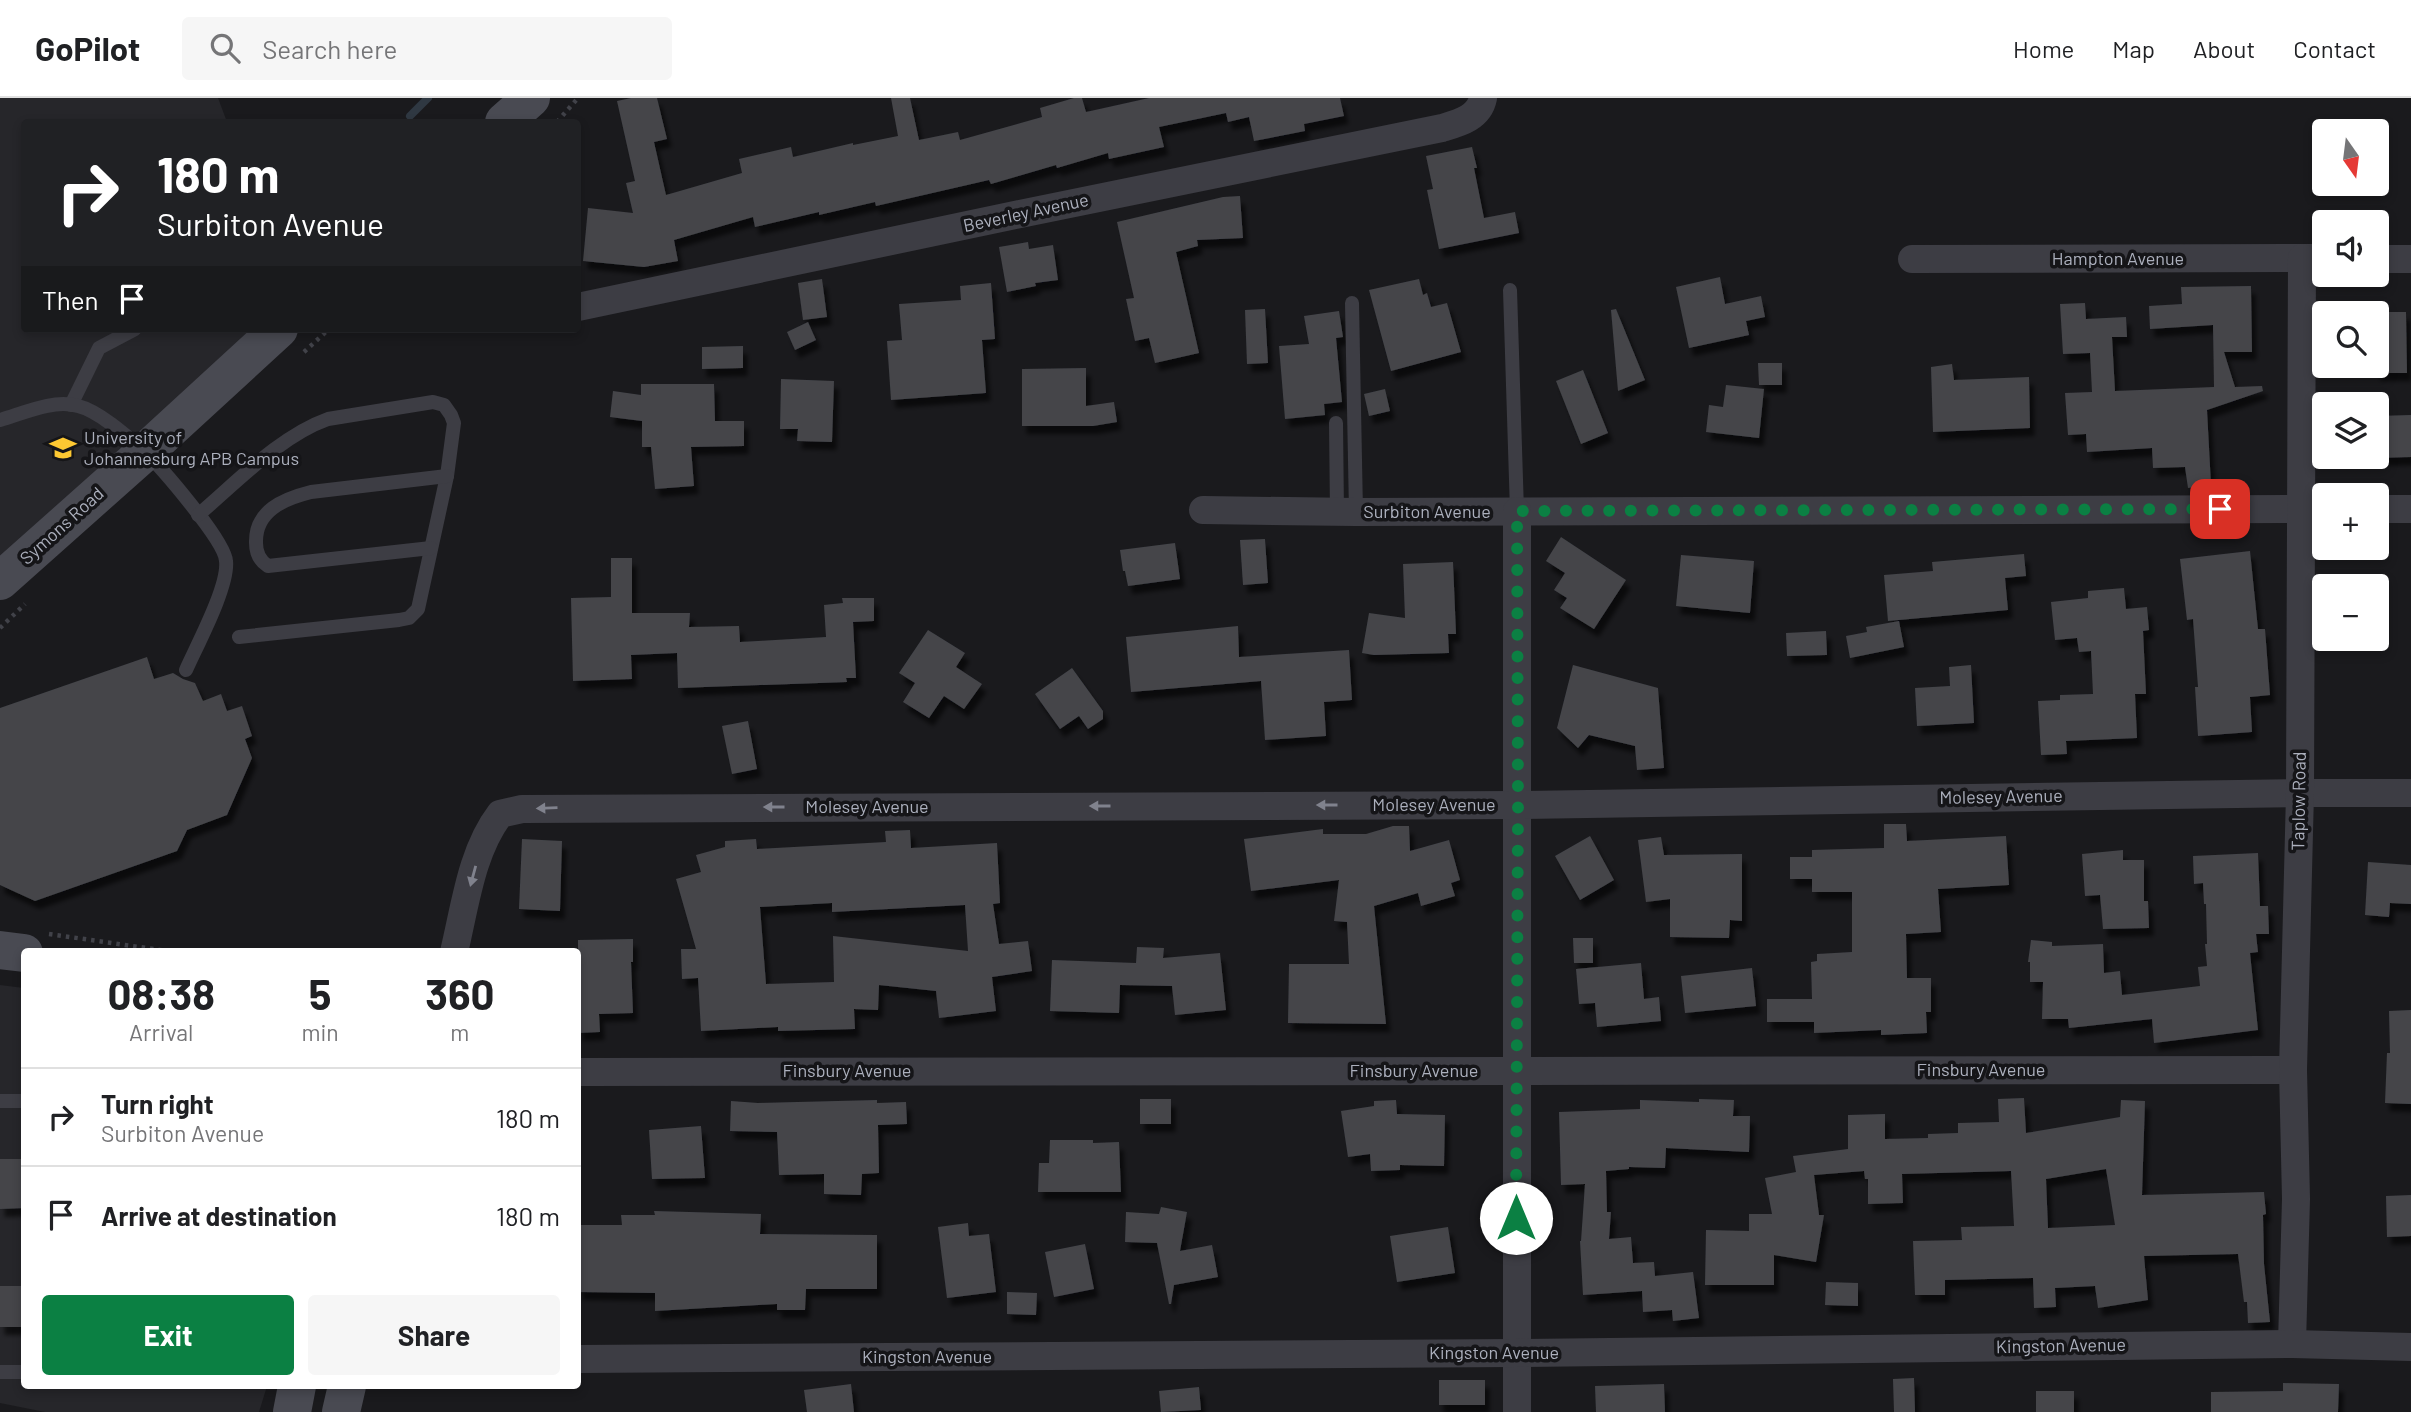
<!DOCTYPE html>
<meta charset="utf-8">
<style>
:root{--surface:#fff;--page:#f6f6f6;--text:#202124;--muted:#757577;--line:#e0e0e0;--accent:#0b8043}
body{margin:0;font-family:Barlow,sans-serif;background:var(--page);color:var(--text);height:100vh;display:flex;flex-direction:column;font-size:26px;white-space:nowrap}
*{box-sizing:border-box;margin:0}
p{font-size:23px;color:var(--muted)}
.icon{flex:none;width:38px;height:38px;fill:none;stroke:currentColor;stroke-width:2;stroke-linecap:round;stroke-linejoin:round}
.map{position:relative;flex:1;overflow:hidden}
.side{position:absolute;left:21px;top:850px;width:560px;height:441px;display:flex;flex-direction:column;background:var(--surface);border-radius:7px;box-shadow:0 4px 10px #0003}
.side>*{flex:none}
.banner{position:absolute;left:21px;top:21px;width:560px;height:214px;border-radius:7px;box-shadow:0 4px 10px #0003;background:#202124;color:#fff;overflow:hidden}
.needle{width:46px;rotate:166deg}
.tools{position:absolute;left:2312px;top:21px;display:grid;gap:14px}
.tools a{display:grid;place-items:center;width:77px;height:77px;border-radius:7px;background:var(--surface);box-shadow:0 4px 10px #0003;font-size:35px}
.pin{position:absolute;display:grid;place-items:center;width:60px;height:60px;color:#fff;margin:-30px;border-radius:14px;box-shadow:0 4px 10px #0006}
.me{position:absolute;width:77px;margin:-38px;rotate:0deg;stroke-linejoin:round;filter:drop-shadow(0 0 5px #0008)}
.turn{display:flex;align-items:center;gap:24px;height:147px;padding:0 21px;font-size:32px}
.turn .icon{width:91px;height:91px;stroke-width:2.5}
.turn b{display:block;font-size:49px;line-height:60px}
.then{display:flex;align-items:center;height:66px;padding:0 21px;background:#0003;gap:14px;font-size:26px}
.eta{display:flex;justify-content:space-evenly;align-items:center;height:119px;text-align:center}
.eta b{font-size:42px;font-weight:700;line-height:49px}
.button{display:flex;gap:14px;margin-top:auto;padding:14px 21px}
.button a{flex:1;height:80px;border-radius:7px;background:var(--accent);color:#fff;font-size:28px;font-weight:700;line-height:80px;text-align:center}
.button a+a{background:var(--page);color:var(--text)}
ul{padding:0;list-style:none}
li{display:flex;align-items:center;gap:21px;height:98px;padding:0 21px;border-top:2px solid var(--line)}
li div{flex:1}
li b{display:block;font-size:26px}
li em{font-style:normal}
header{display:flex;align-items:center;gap:42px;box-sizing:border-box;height:98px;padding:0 35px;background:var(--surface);border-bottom:2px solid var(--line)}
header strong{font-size:33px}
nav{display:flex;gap:38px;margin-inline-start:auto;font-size:24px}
.search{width:490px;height:63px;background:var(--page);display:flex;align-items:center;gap:18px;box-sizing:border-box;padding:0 24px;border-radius:7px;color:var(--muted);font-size:26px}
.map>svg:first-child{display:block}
.built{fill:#26262a}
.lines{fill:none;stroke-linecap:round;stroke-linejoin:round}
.stream{stroke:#2f3842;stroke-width:8}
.building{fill:#44454a;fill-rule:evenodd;filter:url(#shadow)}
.path{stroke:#414249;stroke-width:4.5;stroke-dasharray:3.5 5;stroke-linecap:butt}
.lane{stroke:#3d3d44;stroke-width:14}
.street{stroke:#3d3d44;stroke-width:28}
.secondary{stroke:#494a52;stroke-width:38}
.oneway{fill:#80828d}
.route{stroke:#0b8043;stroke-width:12;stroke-dasharray:0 21.6}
.labels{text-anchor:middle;stroke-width:7;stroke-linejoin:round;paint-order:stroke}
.street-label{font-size:18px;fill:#acb0bd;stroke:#151518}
.poi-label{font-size:18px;fill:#acb0bd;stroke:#151518;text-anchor:start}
</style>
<header>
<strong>GoPilot</strong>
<div class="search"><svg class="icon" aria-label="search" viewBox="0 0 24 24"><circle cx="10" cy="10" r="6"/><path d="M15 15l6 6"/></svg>Search here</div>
<nav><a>Home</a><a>Map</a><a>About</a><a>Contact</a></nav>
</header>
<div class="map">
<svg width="2411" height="1314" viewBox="0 0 2411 1314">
<defs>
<filter id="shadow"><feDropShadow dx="4.5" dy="8" stdDeviation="2" flood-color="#0009"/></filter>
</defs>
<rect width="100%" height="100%" fill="#1a1a1d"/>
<!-- built -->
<g class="built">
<polygon points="0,0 218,0 227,24 24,24 24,231 253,231 0,468"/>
<polygon points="0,887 24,890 24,1288 267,1288 259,1314 45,1314 0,1305"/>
</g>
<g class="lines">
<!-- stream -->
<polyline class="stream" points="410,18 428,0"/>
</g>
<!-- building -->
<g class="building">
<polygon points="631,0 657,0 667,41 654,44 666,97 742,75 739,61 791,49 793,59 853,45 853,47 898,38 891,0 910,0 919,42 958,34 960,42 1042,19 1040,10 1074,0 1082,0 1086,14 1149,0 1340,0 1344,18 1304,26 1305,33 1254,43 1249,19 1228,24 1226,15 1159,29 1164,49 1109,61 1108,55 1057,70 1056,67 991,86 989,82 876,108 875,104 819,117 819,114 755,129 753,119 674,142 678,163 644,169 583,163 588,110 633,115 626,85 635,83 617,3"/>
<polygon points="1472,49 1477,70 1474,70 1484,120 1515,114 1519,135 1439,151 1427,92 1433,91 1426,58"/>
<polygon points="1240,98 1243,140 1197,142 1198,148 1176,154 1199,255 1155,265 1149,240 1135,243 1126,201 1134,200 1117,124 1223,99"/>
<polygon points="1028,144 1029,151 1053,147 1058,182 1035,185 1036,188 1007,194 999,149"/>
<polygon points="1720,179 1725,206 1761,198 1765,219 1746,223 1749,237 1689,250 1676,189"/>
<polygon points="822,181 827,219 803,222 798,185"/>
<polygon points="1419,181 1423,197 1427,195 1431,209 1447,205 1461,254 1391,273 1369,192"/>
<polygon points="991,185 995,241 982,242 986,295 891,302 887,243 902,242 899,206 961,202 960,188"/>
<polygon points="2251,188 2252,254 2224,254 2235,289 2262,288 2263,293 2207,312 2211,387 2188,390 2185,369 2153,370 2152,350 2087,354 2086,336 2068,337 2065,295 2092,294 2090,255 2063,256 2060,206 2085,205 2086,221 2126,219 2127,239 2112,239 2115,293 2214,289 2213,227 2150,231 2149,208 2182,206 2181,189"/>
<polygon points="1265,211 1268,265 1247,266 1245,212"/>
<polygon points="1616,211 1645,282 1618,293 1611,212"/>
<polygon points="1339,213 1343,239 1336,240 1342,304 1324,306 1325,317 1285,321 1279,248 1309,246 1304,218"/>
<polygon points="2376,214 2406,214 2407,275 2376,275"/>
<polygon points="808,224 816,242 795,252 787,234"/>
<polygon points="743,248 743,270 702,271 702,249"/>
<polygon points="1758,265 1782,265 1782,287 1759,287"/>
<polygon points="1952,266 1954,282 2029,279 2030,330 1933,334 1931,269"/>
<polygon points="1086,270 1086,308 1114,304 1117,324 1093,328 1022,328 1022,271"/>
<polygon points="1583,272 1608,335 1581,346 1556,283"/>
<polygon points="781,281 834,283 832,344 797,343 798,331 780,331"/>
<polygon points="641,286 714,286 715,323 744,323 744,348 691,349 694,388 655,391 651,349 642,349 642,323 610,319 613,293 641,297"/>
<polygon points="1726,287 1764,291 1759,340 1706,334 1709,307 1723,309"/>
<polygon points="1385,291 1390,313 1369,318 1364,296"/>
<polygon points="2411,317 2411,359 2376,360 2376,318"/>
<polygon points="1561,439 1626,482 1594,531 1560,510 1567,500 1554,492 1565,475 1546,463"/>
<polygon points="1265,441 1268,485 1243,487 1240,442"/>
<polygon points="1175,445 1180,481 1128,488 1125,473 1123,473 1120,452"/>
<polygon points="2250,453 2258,531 2265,531 2270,597 2250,599 2252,634 2198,638 2195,589 2198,589 2193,521 2187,522 2180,461"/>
<polygon points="2024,456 2026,478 2005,480 2008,512 1888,523 1884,477 1933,473 1932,464"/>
<polygon points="1681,457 1754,463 1750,515 1676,508"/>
<polygon points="611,460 632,460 632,515 690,515 689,529 739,528 740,544 826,539 824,507 843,505 842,500 874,500 874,523 853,524 856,580 846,580 847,584 678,590 677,555 631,557 632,581 573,583 571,500 611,499"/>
<polygon points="1453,464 1456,536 1448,536 1449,555 1374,557 1362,555 1369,515 1405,520 1403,466"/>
<polygon points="2124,490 2126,511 2147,509 2149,532 2143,533 2146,596 2135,596 2137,640 2066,643 2067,656 2041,657 2038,603 2060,602 2060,597 2093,596 2091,553 2079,554 2077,540 2055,542 2051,504 2088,500 2088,493"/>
<polygon points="1899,523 1904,549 1850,560 1846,538 1867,534 1866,529"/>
<polygon points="1238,528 1239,559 1349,552 1352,602 1324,604 1326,638 1265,642 1261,583 1131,594 1126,539"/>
<polygon points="928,532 965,555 956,569 982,586 964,611 944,598 929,620 903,604 915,585 899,575"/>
<polygon points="1826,533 1827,557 1787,558 1786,535"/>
<polygon points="147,559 154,581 173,575 183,581 195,585 203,603 221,596 227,613 242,608 252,638 245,641 252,660 227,717 187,732 177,753 35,803 0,787 0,610"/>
<polygon points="1573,567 1658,590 1664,670 1637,672 1635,648 1589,637 1578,650 1557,630"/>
<polygon points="1971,567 1974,625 1917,628 1915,590 1950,588 1949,569"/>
<polygon points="1072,570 1103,613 1103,621 1088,631 1079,618 1060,631 1035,596"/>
<polygon points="748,623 757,671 732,676 722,628"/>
<polygon points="1884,726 1906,726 1907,743 2006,738 2009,787 1938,791 1941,834 1906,836 1907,880 1931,880 1931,914 1926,914 1927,935 1881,937 1881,932 1814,935 1814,924 1767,924 1767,901 1812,901 1811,864 1817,863 1817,856 1852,854 1852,794 1812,794 1812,781 1790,781 1790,759 1812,759 1812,752 1884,750"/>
<polygon points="1393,728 1409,728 1410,753 1449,742 1460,782 1451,785 1455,798 1421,808 1418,795 1374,808 1386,926 1288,925 1289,866 1349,866 1347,824 1334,823 1339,782 1251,793 1244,741 1323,731 1323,736 1366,736"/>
<path d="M910,732L911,750L997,745L1000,805L993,806L999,846L1028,843L1032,873L992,879L996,913L939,920L936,893L879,887L878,912L854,911L855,931L778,933V929L701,933L698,880L682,881L681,851H696L676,781L701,774L696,757L725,749V743L756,741L757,751L886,744L885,733ZM832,805V814L965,807L968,853L833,838L834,884L766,886L760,809Z"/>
<polygon points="1590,738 1614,782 1580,802 1555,758"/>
<polygon points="1661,739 1664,757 1742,756 1742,823 1730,822 1729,840 1670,839 1670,801 1646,804 1638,742"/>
<polygon points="522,741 562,743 560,813 519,811"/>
<polygon points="2123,752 2123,762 2144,762 2144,803 2148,803 2149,830 2103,831 2100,797 2085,798 2082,756"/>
<polygon points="2258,755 2260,808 2268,808 2269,836 2256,836 2258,854 2250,855 2258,932 2154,945 2152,921 2069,930 2068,921 2042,921 2043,884 2030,884 2030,864 2028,864 2031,842 2052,844 2052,848 2103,846 2104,875 2120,873 2122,897 2200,888 2198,869 2207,868 2205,846 2207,846 2206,806 2204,806 2203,785 2194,786 2193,758"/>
<polygon points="2368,764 2411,767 2411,806 2390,805 2389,819 2365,817"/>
<polygon points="1573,840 1593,840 1593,865 1574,865"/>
<polygon points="633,841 633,864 631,864 633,915 599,916 600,934 578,935 578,842"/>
<polygon points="1137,849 1164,850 1163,860 1220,855 1226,912 1175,917 1172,888 1120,887 1119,915 1050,913 1052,862 1136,865"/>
<polygon points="1641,865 1644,901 1659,899 1661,923 1597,929 1595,905 1579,906 1576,871"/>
<polygon points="1752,870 1756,908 1685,915 1681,878"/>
<polygon points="2411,912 2411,1006 2385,1005 2387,955 2390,955 2389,913"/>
<path d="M2024,1000L2026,1035L2120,1019L2121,1002L2145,1003L2142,1097L2264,1094L2266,1116L2263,1117L2264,1166L2270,1224L2248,1225L2247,1204H2244L2238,1156L2144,1158L2148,1202L2098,1210L2095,1188L2055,1190L2056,1209L2034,1210L2033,1180L1945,1182V1197H1915L1913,1143L1962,1142L1961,1129L2014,1128L2011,1073L1902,1076L1903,1105L1868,1106V1081H1865L1864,1073L1814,1077L1819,1117H1824L1816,1164L1774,1157V1187H1705L1706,1132L1749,1133V1116H1772L1765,1080L1796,1074L1793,1058L1848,1051V1017L1885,1016V1041L1928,1040V1036L1958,1035V1025L1999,1024L1998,1001ZM2106,1071L2115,1127L2048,1130L2046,1081Z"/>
<rect x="1140" y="1001" width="31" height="25"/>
<polygon points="1699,1001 1734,1002 1733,1018 1750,1018 1749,1054 1666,1050 1665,1070 1629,1069 1629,1071 1606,1073 1607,1114 1611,1114 1609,1141 1631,1139 1633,1165 1654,1164 1655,1178 1693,1174 1699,1220 1673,1223 1672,1212 1643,1214 1642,1193 1583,1197 1580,1143 1581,1143 1585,1086 1561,1087 1559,1014 1640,1011 1640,1002 1699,1004"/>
<polygon points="877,1002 877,1005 906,1004 907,1026 878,1027 879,1075 862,1076 861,1097 824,1096 824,1076 779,1077 777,1034 730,1033 731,1003 758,1005"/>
<polygon points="1396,1002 1397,1016 1445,1017 1444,1068 1400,1067 1400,1072 1371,1073 1370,1056 1348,1059 1341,1013 1374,1008 1374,1003"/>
<polygon points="701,1028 705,1080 652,1081 649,1032"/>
<polygon points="1050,1042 1093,1042 1093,1045 1119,1044 1121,1094 1038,1094 1039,1065 1049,1065"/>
<polygon points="0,1061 24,1061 24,1110 0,1111"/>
<polygon points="2411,1097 2411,1138 2387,1139 2386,1098"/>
<polygon points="1161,1109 1187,1114 1180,1153 1212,1147 1218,1179 1174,1187 1171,1206 1169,1206 1157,1145 1125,1144 1126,1114 1159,1116"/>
<polygon points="654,1113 761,1116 760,1136 877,1137 877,1191 806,1191 805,1212 777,1212 777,1206 655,1213 655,1195 578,1194 578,1127 622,1127 621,1117 655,1117"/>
<polygon points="968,1125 969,1138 989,1136 996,1194 947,1200 938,1129"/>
<polygon points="1448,1129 1455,1175 1397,1184 1390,1138"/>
<polygon points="1085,1146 1094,1191 1054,1199 1045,1154"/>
<polygon points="1826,1184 1858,1185 1858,1208 1825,1207"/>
<rect x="0" y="1188" width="24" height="41"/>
<polygon points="1007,1194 1037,1195 1036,1217 1007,1216"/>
<polygon points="1914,1280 1915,1314 1894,1314 1893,1281"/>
<rect x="1439" y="1282" width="46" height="25"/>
<polygon points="2283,1285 2339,1286 2338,1314 2211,1314 2211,1294 2283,1293"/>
<polygon points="851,1286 854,1314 807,1314 804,1292"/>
<polygon points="1664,1286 1665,1314 1596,1314 1595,1288"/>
<polygon points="1199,1289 1201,1312 1161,1314 1159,1293"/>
<rect x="2036" y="1293" width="38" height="21"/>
</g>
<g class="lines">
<!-- path -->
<g class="path">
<polyline points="557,24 578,0"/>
<polyline points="304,254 329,231"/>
<polyline points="0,530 25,506"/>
<polyline points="49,836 174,854"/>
</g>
<!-- lane -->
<g class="lane">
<polyline points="1510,192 1517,413"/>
<polyline points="1352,205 1356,414"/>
<polyline points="71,307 99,250 135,231"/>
<path d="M0,322C24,315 53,301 78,308C99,313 128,339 144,353C161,369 225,443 226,463C229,488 197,547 186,572"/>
<polyline points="1336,325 1337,414"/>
<path d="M198,417C237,384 280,338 328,321L433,304L444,307L451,317L454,325L447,378L418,511L409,520L399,522L239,539"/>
<path d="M431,450L268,468C260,463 256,455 256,445C255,413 283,401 311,394L447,378"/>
<polyline points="0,1003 24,1003"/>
<polyline points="0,1274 24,1274"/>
</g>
<!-- street -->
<g class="street">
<polyline points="1912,161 2324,160"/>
<polyline points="2376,161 2411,161"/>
<path d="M578,209L1015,117L1442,30C1459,25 1479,20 1483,0"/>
<polyline points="2376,411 2411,411"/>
<polyline points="1203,412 1356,414 2324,411"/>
<polyline points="1517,413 1517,1314"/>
<path d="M454,854C465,809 471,754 500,716L522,711L1518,707L2300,695H2411"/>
<polyline points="578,974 2293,972"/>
<polyline points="2292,1246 2296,1101 2293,972 2300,695 2302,160"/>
<polyline points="578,1261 1515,1255 2292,1246 2411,1249"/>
</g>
<!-- secondary -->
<g class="secondary">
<polyline points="504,24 531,0"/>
<polyline points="0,483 145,354 279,231"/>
<polyline points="0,852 24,855"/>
<polyline points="292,1314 297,1288"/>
<polyline points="341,1314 347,1288"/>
</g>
</g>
<!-- one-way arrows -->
<defs><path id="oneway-solid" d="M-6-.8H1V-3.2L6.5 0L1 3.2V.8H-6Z" transform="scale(1.75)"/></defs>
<g class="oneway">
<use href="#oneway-solid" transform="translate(1327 707) rotate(180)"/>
<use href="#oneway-solid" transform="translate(1100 708) rotate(180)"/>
<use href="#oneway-solid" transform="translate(774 709) rotate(180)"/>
<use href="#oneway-solid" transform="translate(547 710) rotate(178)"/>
<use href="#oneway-solid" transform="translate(473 778) rotate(105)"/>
</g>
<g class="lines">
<!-- route -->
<polyline class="route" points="1516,1120 1518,707 1517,413 2220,411"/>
</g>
<!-- icons -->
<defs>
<g id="university-bare" transform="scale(2.1)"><path d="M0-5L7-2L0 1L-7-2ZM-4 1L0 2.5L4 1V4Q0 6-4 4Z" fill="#fdc832" stroke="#151518" stroke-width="2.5" paint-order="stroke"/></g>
</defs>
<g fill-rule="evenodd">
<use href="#university-bare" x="63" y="350"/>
</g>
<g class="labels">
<!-- street labels -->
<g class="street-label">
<text transform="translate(1026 115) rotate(-12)" y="6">Beverley Avenue</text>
<text x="2118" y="167">Hampton Avenue</text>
<text x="1427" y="420">Surbiton Avenue</text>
<text transform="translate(62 428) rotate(-42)" y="6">Symons Road</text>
<text transform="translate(2001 699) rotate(-1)" y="6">Molesey Avenue</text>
<text transform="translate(2299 703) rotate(-89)" y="6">Taplow Road</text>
<text x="1434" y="713">Molesey Avenue</text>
<text x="867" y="715">Molesey Avenue</text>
<text x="1981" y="978">Finsbury Avenue</text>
<text x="847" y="979">Finsbury Avenue</text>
<text x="1414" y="979">Finsbury Avenue</text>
<text transform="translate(2061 1248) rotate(-1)" y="6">Kingston Avenue</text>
<text x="1494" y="1261">Kingston Avenue</text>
<text x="927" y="1265">Kingston Avenue</text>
</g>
<!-- poi labels -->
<g class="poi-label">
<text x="84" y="346">University of<tspan x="84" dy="21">Johannesburg APB Campus</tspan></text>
</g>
</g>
</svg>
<div class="tools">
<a><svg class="needle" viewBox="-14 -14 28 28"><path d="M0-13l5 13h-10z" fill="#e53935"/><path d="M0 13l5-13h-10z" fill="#757577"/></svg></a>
<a><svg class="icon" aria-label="sound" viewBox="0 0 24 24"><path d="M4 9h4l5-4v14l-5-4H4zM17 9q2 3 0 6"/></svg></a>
<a><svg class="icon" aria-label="search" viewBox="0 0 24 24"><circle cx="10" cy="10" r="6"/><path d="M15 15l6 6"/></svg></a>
<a><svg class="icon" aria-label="layers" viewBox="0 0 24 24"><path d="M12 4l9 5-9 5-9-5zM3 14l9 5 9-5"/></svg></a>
<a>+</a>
<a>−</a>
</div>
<div class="pin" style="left:2220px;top:411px;background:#d93025"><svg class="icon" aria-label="arrive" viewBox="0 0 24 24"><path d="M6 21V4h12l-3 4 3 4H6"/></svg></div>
<svg class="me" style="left:1516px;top:1120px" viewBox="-20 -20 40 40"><circle r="19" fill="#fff"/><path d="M0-13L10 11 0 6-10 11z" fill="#0b8043"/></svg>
<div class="banner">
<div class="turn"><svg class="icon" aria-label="right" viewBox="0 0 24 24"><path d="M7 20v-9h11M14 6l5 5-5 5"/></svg><div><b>180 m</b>Surbiton Avenue</div></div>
<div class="then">Then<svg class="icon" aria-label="arrive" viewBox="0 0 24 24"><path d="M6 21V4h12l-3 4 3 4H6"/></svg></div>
</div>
<section class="side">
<div class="eta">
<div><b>08:38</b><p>Arrival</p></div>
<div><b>5</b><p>min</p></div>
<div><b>360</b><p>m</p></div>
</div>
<ul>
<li><svg class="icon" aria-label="right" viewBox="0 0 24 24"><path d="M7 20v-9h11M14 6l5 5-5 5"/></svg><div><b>Turn right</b><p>Surbiton Avenue</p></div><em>180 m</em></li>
<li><svg class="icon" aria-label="arrive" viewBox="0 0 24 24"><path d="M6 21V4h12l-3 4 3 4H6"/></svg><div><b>Arrive at destination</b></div><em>180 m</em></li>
</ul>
<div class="button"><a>Exit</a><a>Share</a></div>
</section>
</div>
